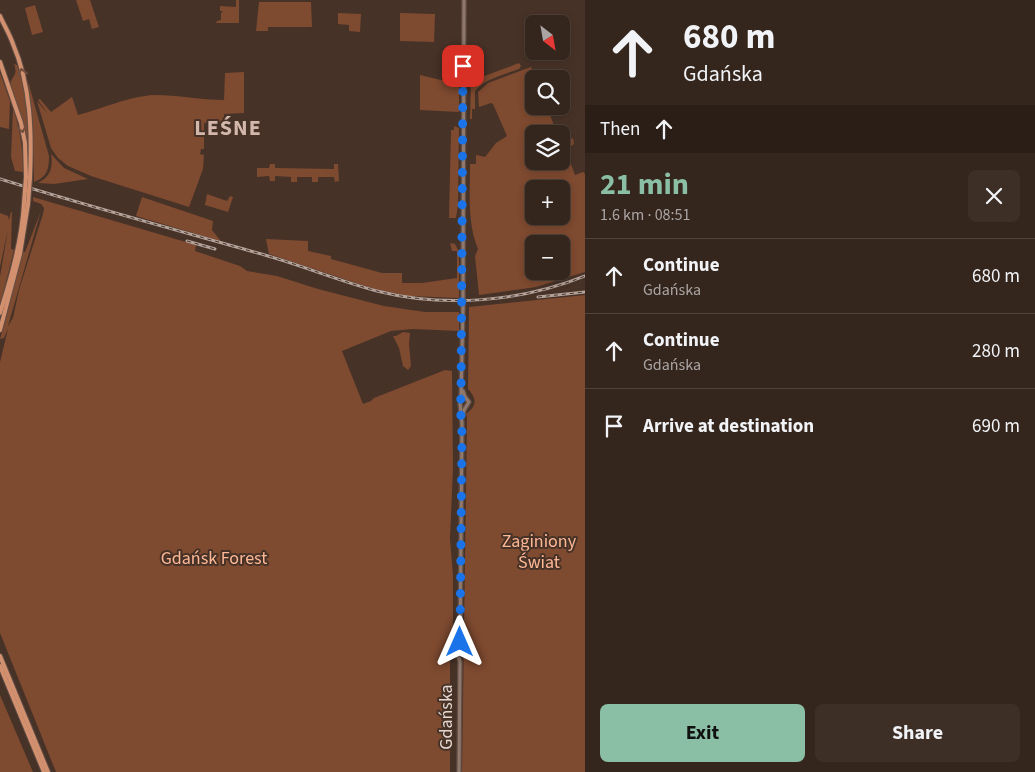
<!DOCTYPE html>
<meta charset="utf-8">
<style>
:root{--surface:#35261d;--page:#3d2e26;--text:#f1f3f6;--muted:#aaa5a4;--line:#4f433b;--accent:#8abfa5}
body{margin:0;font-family:"Source Sans 3",sans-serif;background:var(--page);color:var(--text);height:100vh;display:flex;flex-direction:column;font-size:19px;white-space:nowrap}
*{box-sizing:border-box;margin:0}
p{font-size:16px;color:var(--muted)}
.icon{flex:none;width:28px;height:28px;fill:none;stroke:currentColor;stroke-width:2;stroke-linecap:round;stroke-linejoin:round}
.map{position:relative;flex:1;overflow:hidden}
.details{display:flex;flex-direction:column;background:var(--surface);width:450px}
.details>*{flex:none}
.hud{background:#35261d;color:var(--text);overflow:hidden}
.needle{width:32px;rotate:149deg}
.tools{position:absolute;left:525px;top:15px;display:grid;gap:10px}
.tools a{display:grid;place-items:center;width:45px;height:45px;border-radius:8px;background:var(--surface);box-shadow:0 2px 8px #0003,0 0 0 1px var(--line);font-size:25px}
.pin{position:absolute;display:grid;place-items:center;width:42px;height:42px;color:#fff;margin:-21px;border-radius:10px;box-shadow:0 2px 8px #0006}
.me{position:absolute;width:55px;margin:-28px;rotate:0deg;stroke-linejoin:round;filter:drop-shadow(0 0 4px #0008)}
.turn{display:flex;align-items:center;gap:18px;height:105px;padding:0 15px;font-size:22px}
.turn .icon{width:65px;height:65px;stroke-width:2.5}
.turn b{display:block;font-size:35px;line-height:42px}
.then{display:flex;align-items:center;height:48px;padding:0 15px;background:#0003;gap:10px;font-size:19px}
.round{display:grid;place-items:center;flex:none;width:52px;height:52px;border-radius:8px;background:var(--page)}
.head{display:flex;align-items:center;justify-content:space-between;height:85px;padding:0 15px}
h1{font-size:30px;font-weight:700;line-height:38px;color:var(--accent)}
.cta{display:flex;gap:10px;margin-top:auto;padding:10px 15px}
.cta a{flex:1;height:58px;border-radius:8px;background:var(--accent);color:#111;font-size:20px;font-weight:700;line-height:58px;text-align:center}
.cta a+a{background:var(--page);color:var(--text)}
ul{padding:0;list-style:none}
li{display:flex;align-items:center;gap:15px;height:75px;padding:0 15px;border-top:1px solid var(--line)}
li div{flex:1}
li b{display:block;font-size:19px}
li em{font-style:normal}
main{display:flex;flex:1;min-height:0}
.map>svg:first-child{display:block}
.green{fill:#7e4a30;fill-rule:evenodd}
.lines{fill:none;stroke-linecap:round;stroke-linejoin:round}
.secondary-casing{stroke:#614e45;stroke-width:5.5}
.primary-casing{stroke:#614e45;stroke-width:6}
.secondary{stroke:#91786c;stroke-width:3}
.primary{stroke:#d2906f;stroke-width:4}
.rail-casing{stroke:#b2a29a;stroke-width:3}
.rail{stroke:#473227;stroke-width:1;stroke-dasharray:4;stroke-linecap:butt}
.secondary-bridge-casing{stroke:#614e45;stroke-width:5.5;stroke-linecap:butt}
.primary-bridge-casing{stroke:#614e45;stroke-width:6;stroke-linecap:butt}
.secondary-bridge{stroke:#91786c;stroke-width:3}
.primary-bridge{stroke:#d2906f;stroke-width:4}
.oneway{stroke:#714e3d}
.route{stroke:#1a73e8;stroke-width:9;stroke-dasharray:0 16.2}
.labels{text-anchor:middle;stroke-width:4;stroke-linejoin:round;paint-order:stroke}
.park-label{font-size:18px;fill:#feb896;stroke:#473227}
.street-label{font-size:18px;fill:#e5d7d0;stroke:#473227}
.district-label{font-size:22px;font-weight:bold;letter-spacing:1px;fill:#d3b7aa;stroke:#473227}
</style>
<main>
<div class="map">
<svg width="585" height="772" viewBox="0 0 585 772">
<rect width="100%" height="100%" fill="#473227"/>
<!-- green -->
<g class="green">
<polygon points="90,0 99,27 92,29 89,19 83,21 76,0"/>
<polygon points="236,0 239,0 239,23 216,23 217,21 221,20 221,13 223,11 220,11 220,6 236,7"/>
<polygon points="259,2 311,2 312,27 268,27 268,31 256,31"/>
<polygon points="35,5 43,32 32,35 25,8"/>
<polygon points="338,13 361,14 360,32 349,31 349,25 338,24"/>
<polygon points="400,13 435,14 434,42 400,41"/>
<path d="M519,63L521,66L519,69C503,75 484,79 475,91V109H472V119H470L471,81Z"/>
<path d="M14,64L17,65C24,84 33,124 29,143L26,141L20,114L10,84C13,75 18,75 14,64Z"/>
<path d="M21,65L29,85L49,156C49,170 47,177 34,182L33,140L31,113Z"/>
<path d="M531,67L536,79H534V106H547L557,134H534V161H561V141L563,142L573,138L574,144L566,150L575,175L583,172L585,174V272L536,287L479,295L475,256L478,249C467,222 470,193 470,164H476V155L485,157L496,143L507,136L493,104L491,103L479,107L478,92L488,83ZM534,189H561V216H534ZM534,244H561V271H534Z"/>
<path d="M244,72V113L224,114V122L204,123V149H201L200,154L204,155L203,169L189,207L91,176L68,166L58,158L51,148L37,101L48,114L38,100L40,99L51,112L72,97L78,115C101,109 130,96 154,95C178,95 201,100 224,100L225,73Z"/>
<polygon points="0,73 10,101 9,129 0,127"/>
<polygon points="420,75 441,80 459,82 459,112 420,110"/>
<path d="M13,108C20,129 23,149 23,172L15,171L11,157Z"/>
<polygon points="454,126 459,128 458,206 456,218 449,218 451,130 454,130"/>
<path d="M51,154L64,168L88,179L54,184L38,183C51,176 53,168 51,154Z"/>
<polygon points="270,164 275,164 275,168 334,169 334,164 338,164 339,181 335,182 334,177 318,177 318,182 312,182 312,177 297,177 297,182 291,182 291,177 275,176 275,181 270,181 269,176 257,177 257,168 269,168"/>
<polygon points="207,194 227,201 230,196 233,197 228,212 205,205"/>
<polygon points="33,197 196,245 195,251 240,266 247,271 277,276 318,289 384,306 425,312 459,312 459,331 413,329 391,331 342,351 363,404 371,401 374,398 445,370 452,371 453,468 450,539 453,575 453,625 450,646 450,772 56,772 0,633 0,362 8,329 4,338 0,339 23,252 25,252 41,211 8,326 13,318 19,290 43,214 44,208 41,204 33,201"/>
<polygon points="142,197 213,221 212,230 220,240 220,241 136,216"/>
<polygon points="11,212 12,212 11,249 14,250 0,306 0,277 8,229 0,267 0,213 8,216 9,220"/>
<polygon points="266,239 308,241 308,251 331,256 331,259 382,273 402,273 402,283 422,283 457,278 457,251 452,251 450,243 455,244 459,252 459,298 409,296 374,289 269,254"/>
<path d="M585,295V772H462L467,417L466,414C476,406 478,400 468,389L469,307Z"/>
<polygon points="403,332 410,333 409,344 411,366 408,370 403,366 399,348 393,336 396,336"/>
<polygon points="0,695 33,772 0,772"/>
</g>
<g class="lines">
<!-- secondary casing -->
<g class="secondary-casing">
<g id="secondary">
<polyline points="463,295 464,0"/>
<polyline points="463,391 465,397 469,402 464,410 463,416"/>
<polyline points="459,772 460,662 458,655 460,651 462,424 460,403 461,398 463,309"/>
</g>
</g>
<!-- primary casing -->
<g class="primary-casing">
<g id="primary">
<path d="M0,16C4,25 10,35 13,44C31,86 32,133 30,178"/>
<polyline points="0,62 21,123 25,143 26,177"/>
<path d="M0,313C11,278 22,240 24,203"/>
<polyline points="0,330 20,254 28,204"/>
<polyline points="0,656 48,772"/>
<polyline points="0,666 44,772"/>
</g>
</g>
<!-- secondary -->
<use href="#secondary" class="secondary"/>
<!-- primary -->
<use href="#primary" class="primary"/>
<!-- rail casing -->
<g class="rail-casing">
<g id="rail">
<path d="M0,179C84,205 169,228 254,252C296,263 336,280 377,291C444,308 521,302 585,276"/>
<polyline points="187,241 215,249"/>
<polyline points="538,297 585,292"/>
</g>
</g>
<!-- rail -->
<use href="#rail" class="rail"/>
<!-- secondary-bridge casing -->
<g class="secondary-bridge-casing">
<polyline id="secondary-bridge" points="463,309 463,295"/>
</g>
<!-- primary-bridge casing -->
<g class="primary-bridge-casing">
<g id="primary-bridge">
<polyline points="24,203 26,177"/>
<polyline points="28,204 30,178"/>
</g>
</g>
<!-- secondary-bridge -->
<use href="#secondary-bridge" class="secondary-bridge"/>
<!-- primary-bridge -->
<use href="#primary-bridge" class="primary-bridge"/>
</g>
<!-- one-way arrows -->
<defs><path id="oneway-chevron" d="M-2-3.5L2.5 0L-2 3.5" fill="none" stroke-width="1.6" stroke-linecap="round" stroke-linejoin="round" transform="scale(1.25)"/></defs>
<g class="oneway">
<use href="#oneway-chevron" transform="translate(22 72) rotate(-104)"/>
<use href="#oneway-chevron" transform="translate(22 129) rotate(78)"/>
</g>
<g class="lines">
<!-- route -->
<polyline class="route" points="460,642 462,433 460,403 461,398 463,66"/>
</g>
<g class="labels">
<!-- park labels -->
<g class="park-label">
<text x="539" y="547">Zaginiony<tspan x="539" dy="21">Świat</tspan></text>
<text x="214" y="564">Gdańsk Forest</text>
</g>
<!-- street labels -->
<g class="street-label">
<text transform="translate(446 717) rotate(-90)" y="6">Gdańska</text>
</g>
<!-- district labels -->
<g class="district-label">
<text x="228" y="135">LEŚNE</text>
</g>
</g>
</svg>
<div class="tools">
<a><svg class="needle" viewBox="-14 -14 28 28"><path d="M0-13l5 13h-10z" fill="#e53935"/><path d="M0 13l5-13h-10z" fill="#aaa5a4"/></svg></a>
<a><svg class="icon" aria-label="search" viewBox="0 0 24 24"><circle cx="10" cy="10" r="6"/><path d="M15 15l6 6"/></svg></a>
<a><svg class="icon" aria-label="layers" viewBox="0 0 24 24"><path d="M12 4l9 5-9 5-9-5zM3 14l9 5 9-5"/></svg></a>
<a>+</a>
<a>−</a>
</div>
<div class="pin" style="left:463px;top:66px;background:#d93025"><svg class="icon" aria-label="arrive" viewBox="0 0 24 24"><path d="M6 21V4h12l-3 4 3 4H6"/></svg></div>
<svg class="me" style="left:460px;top:642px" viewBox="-20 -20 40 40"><path d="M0-17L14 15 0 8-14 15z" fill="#1a73e8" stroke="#fff" stroke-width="4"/></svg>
</div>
<section class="details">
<div class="hud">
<div class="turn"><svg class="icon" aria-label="ahead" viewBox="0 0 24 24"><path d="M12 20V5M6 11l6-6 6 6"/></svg><div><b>680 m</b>Gdańska</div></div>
<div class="then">Then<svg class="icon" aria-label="ahead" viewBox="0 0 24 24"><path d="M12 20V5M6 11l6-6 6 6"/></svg></div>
</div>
<div class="head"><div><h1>21 min</h1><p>1.6 km · 08:51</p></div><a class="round"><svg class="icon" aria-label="close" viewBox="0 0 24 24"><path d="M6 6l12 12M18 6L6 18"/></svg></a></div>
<ul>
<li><svg class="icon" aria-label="ahead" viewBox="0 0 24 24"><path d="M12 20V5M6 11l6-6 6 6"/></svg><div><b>Continue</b><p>Gdańska</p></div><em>680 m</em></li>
<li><svg class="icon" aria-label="ahead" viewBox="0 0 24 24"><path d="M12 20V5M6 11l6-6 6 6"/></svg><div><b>Continue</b><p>Gdańska</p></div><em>280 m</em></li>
<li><svg class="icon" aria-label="arrive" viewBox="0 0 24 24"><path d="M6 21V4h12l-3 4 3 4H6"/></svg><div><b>Arrive at destination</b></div><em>690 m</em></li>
</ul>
<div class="cta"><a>Exit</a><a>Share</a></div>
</section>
</main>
